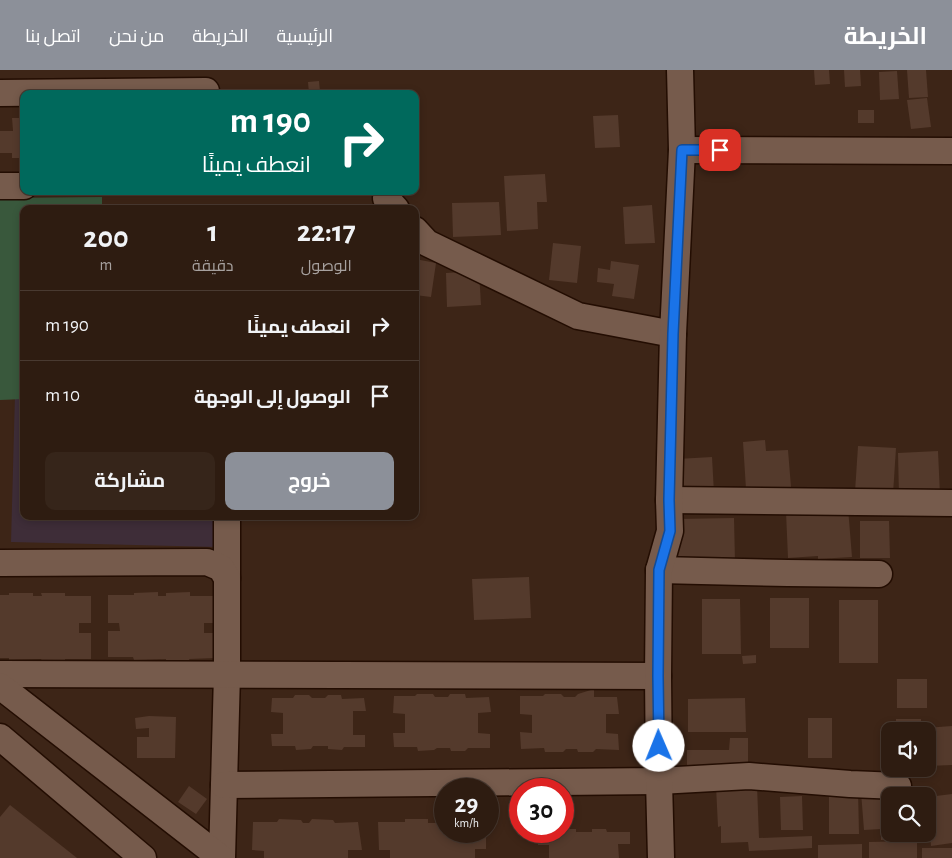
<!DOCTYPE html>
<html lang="ar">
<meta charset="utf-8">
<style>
:root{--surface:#2e1c11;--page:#36251a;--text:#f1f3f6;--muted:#a7a19f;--line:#493a31;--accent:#8c9099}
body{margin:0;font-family:"Alegreya Sans",Cairo,sans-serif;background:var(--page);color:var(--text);direction:rtl;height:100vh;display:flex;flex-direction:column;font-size:19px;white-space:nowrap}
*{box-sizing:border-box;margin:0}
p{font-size:16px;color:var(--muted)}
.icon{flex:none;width:28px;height:28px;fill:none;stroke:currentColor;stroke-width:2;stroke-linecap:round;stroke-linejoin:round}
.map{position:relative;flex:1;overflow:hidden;direction:ltr}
.side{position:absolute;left:20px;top:135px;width:399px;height:315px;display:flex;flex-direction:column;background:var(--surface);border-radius:10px;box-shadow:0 2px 8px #0003,0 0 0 1px var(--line);direction:rtl}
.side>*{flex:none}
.banner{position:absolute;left:20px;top:20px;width:399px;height:105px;border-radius:10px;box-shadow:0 2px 8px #0003,0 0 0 1px var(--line);direction:rtl;background:#00695c;color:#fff;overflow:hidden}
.controls{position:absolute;left:881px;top:652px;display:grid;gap:10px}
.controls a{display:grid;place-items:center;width:55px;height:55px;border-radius:10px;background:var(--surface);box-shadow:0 2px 8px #0003,0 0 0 1px var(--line);font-size:25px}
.speed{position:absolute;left:434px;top:708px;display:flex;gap:10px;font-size:25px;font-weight:700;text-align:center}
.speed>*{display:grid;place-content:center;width:65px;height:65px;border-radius:50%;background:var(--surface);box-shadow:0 2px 8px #0003,0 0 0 1px var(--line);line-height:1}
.speed small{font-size:12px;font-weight:400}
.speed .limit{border:8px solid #d22;background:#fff;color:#111}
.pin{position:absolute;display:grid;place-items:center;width:42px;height:42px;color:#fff;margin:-21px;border-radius:10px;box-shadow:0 2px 8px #0006}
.me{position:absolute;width:55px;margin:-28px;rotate:359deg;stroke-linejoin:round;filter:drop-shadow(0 0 4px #0008)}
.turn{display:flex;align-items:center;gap:18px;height:105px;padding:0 25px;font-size:22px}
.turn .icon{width:65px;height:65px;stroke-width:2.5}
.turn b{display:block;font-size:35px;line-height:42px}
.eta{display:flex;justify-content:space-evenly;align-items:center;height:85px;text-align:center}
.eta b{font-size:30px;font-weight:700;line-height:35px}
.cta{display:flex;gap:10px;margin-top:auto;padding:10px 25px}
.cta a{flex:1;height:58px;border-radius:10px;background:var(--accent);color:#fff;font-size:20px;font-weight:700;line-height:58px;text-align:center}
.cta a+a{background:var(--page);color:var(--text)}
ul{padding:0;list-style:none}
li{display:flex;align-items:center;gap:15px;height:70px;padding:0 25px;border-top:1px solid var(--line)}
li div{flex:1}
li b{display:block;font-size:19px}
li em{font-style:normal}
header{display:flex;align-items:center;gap:30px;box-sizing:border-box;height:70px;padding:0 25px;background:var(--accent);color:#fff}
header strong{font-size:24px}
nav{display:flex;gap:28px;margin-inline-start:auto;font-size:18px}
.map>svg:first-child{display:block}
.education{fill:#3e2d38}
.green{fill:#39583c}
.building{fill:#543a2c}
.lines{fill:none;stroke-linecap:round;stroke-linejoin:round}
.minor-casing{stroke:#230d02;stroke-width:29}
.minor{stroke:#765b4c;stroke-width:26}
.route-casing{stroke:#114b97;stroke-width:12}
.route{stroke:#1a73e8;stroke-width:9}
</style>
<header>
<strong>الخريطة</strong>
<nav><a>الرئيسية</a><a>الخريطة</a><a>من نحن</a><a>اتصل بنا</a></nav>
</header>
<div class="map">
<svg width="952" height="788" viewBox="0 0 952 788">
<rect width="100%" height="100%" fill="#3d2517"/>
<!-- education -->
<polygon class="education" points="15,325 24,325 24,446 216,446 217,477 11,472"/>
<!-- green -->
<polygon class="green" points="102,127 102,139 24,139 24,329 0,330 0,128"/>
<!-- building -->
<g class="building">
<polygon points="814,0 829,0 830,14 815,15"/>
<polygon points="844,0 860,0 861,16 845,17"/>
<polygon points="907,0 926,0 928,27 909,28"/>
<polygon points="897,1 899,29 880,30 879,2"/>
<polygon points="319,11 320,22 309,23 308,12"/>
<polygon points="927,28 931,57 911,59 907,30"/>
<polygon points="21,39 24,39 24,88 12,88 12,83 0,83 0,61 13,61 12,48 21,48"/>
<rect x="858" y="40" width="16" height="13"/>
<polygon points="618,45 620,77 595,78 593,46"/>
<polygon points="545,104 547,132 537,132 538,159 507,161 504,106"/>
<polygon points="499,132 501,165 453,167 452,133"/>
<polygon points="652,135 655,173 625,174 623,137"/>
<polygon points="553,173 581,176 577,213 549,210"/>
<polygon points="415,189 436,193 431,227 415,225"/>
<polygon points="611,191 639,195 634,229 612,226 614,214 597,212 598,198 610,200"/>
<polygon points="479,201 481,235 447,237 446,203"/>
<polygon points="765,370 766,381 788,380 791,417 746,419 743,372"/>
<polygon points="858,376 896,378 893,424 855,422"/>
<polygon points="938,381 940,425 899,426 898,383"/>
<polygon points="712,387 714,423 679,424 677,389"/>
<polygon points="848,438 852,487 818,489 818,486 788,488 786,442"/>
<polygon points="734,448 735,492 677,493 677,449"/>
<polygon points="860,451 889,451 890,488 860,488"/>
<polygon points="529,507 531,548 474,550 472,509"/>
<polygon points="158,522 158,526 166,526 166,523 190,522 190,526 216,526 216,553 204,553 204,563 216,563 216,588 189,589 190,591 166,591 166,589 134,590 133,587 108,587 108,561 120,561 119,553 108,553 108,525 134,525 134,523"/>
<polygon points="9,523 33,523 33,526 42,526 41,523 65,523 65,526 91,526 91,553 79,553 79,563 91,563 91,589 65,589 65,591 42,591 41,589 9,590 9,588 0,588 0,525 9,525"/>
<rect x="770" y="528" width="39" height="50"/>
<polygon points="702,529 740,529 741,584 702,584"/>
<rect x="839" y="530" width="39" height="63"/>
<polygon points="756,585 756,593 743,594 742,586"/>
<rect x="897" y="609" width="30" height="29"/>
<polygon points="594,619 594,627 617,627 619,644 606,644 606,663 618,664 619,680 596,679 593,682 578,682 577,679 566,679 563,682 545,682 544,678 521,679 520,662 532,663 532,645 520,644 520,626 543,626 545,624 561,624 564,627 575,627 578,624"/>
<polygon points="417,624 433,624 435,627 448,627 450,624 465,624 466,628 489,627 491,642 478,643 478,663 490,664 490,678 468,678 465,681 451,681 450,678 437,678 434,680 418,681 417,677 394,677 393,663 405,663 405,644 393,643 394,626 415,626"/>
<polygon points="295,625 309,625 312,628 325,628 328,625 341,625 342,629 364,628 366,641 353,641 353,665 365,665 365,677 344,677 342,680 328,679 328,676 313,676 311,679 296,680 295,676 272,676 271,664 283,664 283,643 271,642 272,628 293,628"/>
<polygon points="745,628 746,662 688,662 688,629"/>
<polygon points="149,646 176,647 175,688 137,688 137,667 149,667 149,658 136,659 135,648"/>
<rect x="808" y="648" width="24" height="40"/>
<rect x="896" y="649" width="25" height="12"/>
<polygon points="952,656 952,695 928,696 928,661 925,661 925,658"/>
<polygon points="730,668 748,668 748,703 687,703 687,680 729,680"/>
<polygon points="896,699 922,699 922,703 896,704"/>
<polygon points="757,715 759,768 812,766 812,778 749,781 748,772 721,773 721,756 718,757 716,716"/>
<polygon points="189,716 207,729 196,744 178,732"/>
<polygon points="829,720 858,720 859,764 829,764"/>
<polygon points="880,720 882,758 890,758 890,764 901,764 901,768 881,770 881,759 864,760 861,722"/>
<polygon points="952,724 952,773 931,776 928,744 928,727"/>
<polygon points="802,726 803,760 781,760 780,727"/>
<polygon points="10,735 77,788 0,788 0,747"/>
<polygon points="279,749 301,750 303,753 309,753 312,749 333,750 335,753 358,752 362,780 348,780 348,788 264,788 264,781 252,780 253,752 277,752"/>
<polygon points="405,749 428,749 428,753 437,753 437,749 445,749 445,761 486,761 486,779 475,779 475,788 390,788 390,780 379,780 378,752 405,752"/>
<polygon points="562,759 576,759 576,762 592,762 592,759 606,759 607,762 630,762 630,774 618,774 619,788 549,788 549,775 538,775 537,761 562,761"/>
<polygon points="917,771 917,788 869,788 869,772"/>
<polygon points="862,774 862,788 818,788 818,775"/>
<rect x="922" y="778" width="30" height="10"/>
</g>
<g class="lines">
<!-- minor casing -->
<g class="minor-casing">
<g id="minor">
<polyline points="0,23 206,21"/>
<polyline points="682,80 952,81"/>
<polyline points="0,116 24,116"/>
<polyline points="386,128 396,139"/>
<polyline points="415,160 427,173 578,246 673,264"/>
<polyline points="669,430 952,433"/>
<polyline points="227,446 227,508"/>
<polyline points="0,493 207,492 221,498 227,508 227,604 222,788"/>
<polyline points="659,500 788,503 879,504"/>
<polyline points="0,604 658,606"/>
<polyline points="0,616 221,788"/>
<polyline points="0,667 143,788"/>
<polyline points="224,715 659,711 749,706 850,714 898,716"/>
<polyline points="661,788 659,711 658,606 659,500 670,461 669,430 673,264 682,80 680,0"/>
</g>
</g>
<!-- minor -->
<use href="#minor" class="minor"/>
</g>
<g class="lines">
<!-- route casing -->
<g class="route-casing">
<polyline id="route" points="659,676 658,606 659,500 670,461 669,430 673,264 682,80 720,80"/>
</g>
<!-- route -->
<use href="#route" class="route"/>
</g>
</svg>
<div class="controls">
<a><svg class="icon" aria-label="sound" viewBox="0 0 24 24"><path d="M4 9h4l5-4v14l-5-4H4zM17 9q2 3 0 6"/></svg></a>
<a><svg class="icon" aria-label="search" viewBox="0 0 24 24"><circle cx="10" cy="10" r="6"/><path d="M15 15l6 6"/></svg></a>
</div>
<div class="speed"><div>29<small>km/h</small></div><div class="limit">30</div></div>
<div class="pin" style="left:720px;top:80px;background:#d93025"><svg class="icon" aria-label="arrive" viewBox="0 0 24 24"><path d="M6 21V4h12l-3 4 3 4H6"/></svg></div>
<svg class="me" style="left:659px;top:676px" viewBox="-20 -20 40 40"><circle r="19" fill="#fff"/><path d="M0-13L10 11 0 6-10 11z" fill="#1a73e8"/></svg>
<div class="banner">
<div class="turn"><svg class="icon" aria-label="right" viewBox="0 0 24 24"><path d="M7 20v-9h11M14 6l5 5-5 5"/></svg><div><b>190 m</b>انعطف يمينًا</div></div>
</div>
<section class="side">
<div class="eta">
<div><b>22:17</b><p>الوصول</p></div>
<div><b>1</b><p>دقيقة</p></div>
<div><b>200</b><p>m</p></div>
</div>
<ul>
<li><svg class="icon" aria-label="right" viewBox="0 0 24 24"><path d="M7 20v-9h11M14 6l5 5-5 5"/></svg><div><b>انعطف يمينًا</b></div><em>190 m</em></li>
<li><svg class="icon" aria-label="arrive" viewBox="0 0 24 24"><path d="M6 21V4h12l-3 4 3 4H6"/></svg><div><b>الوصول إلى الوجهة</b></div><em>10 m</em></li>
</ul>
<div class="cta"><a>خروج</a><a>مشاركة</a></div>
</section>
</div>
